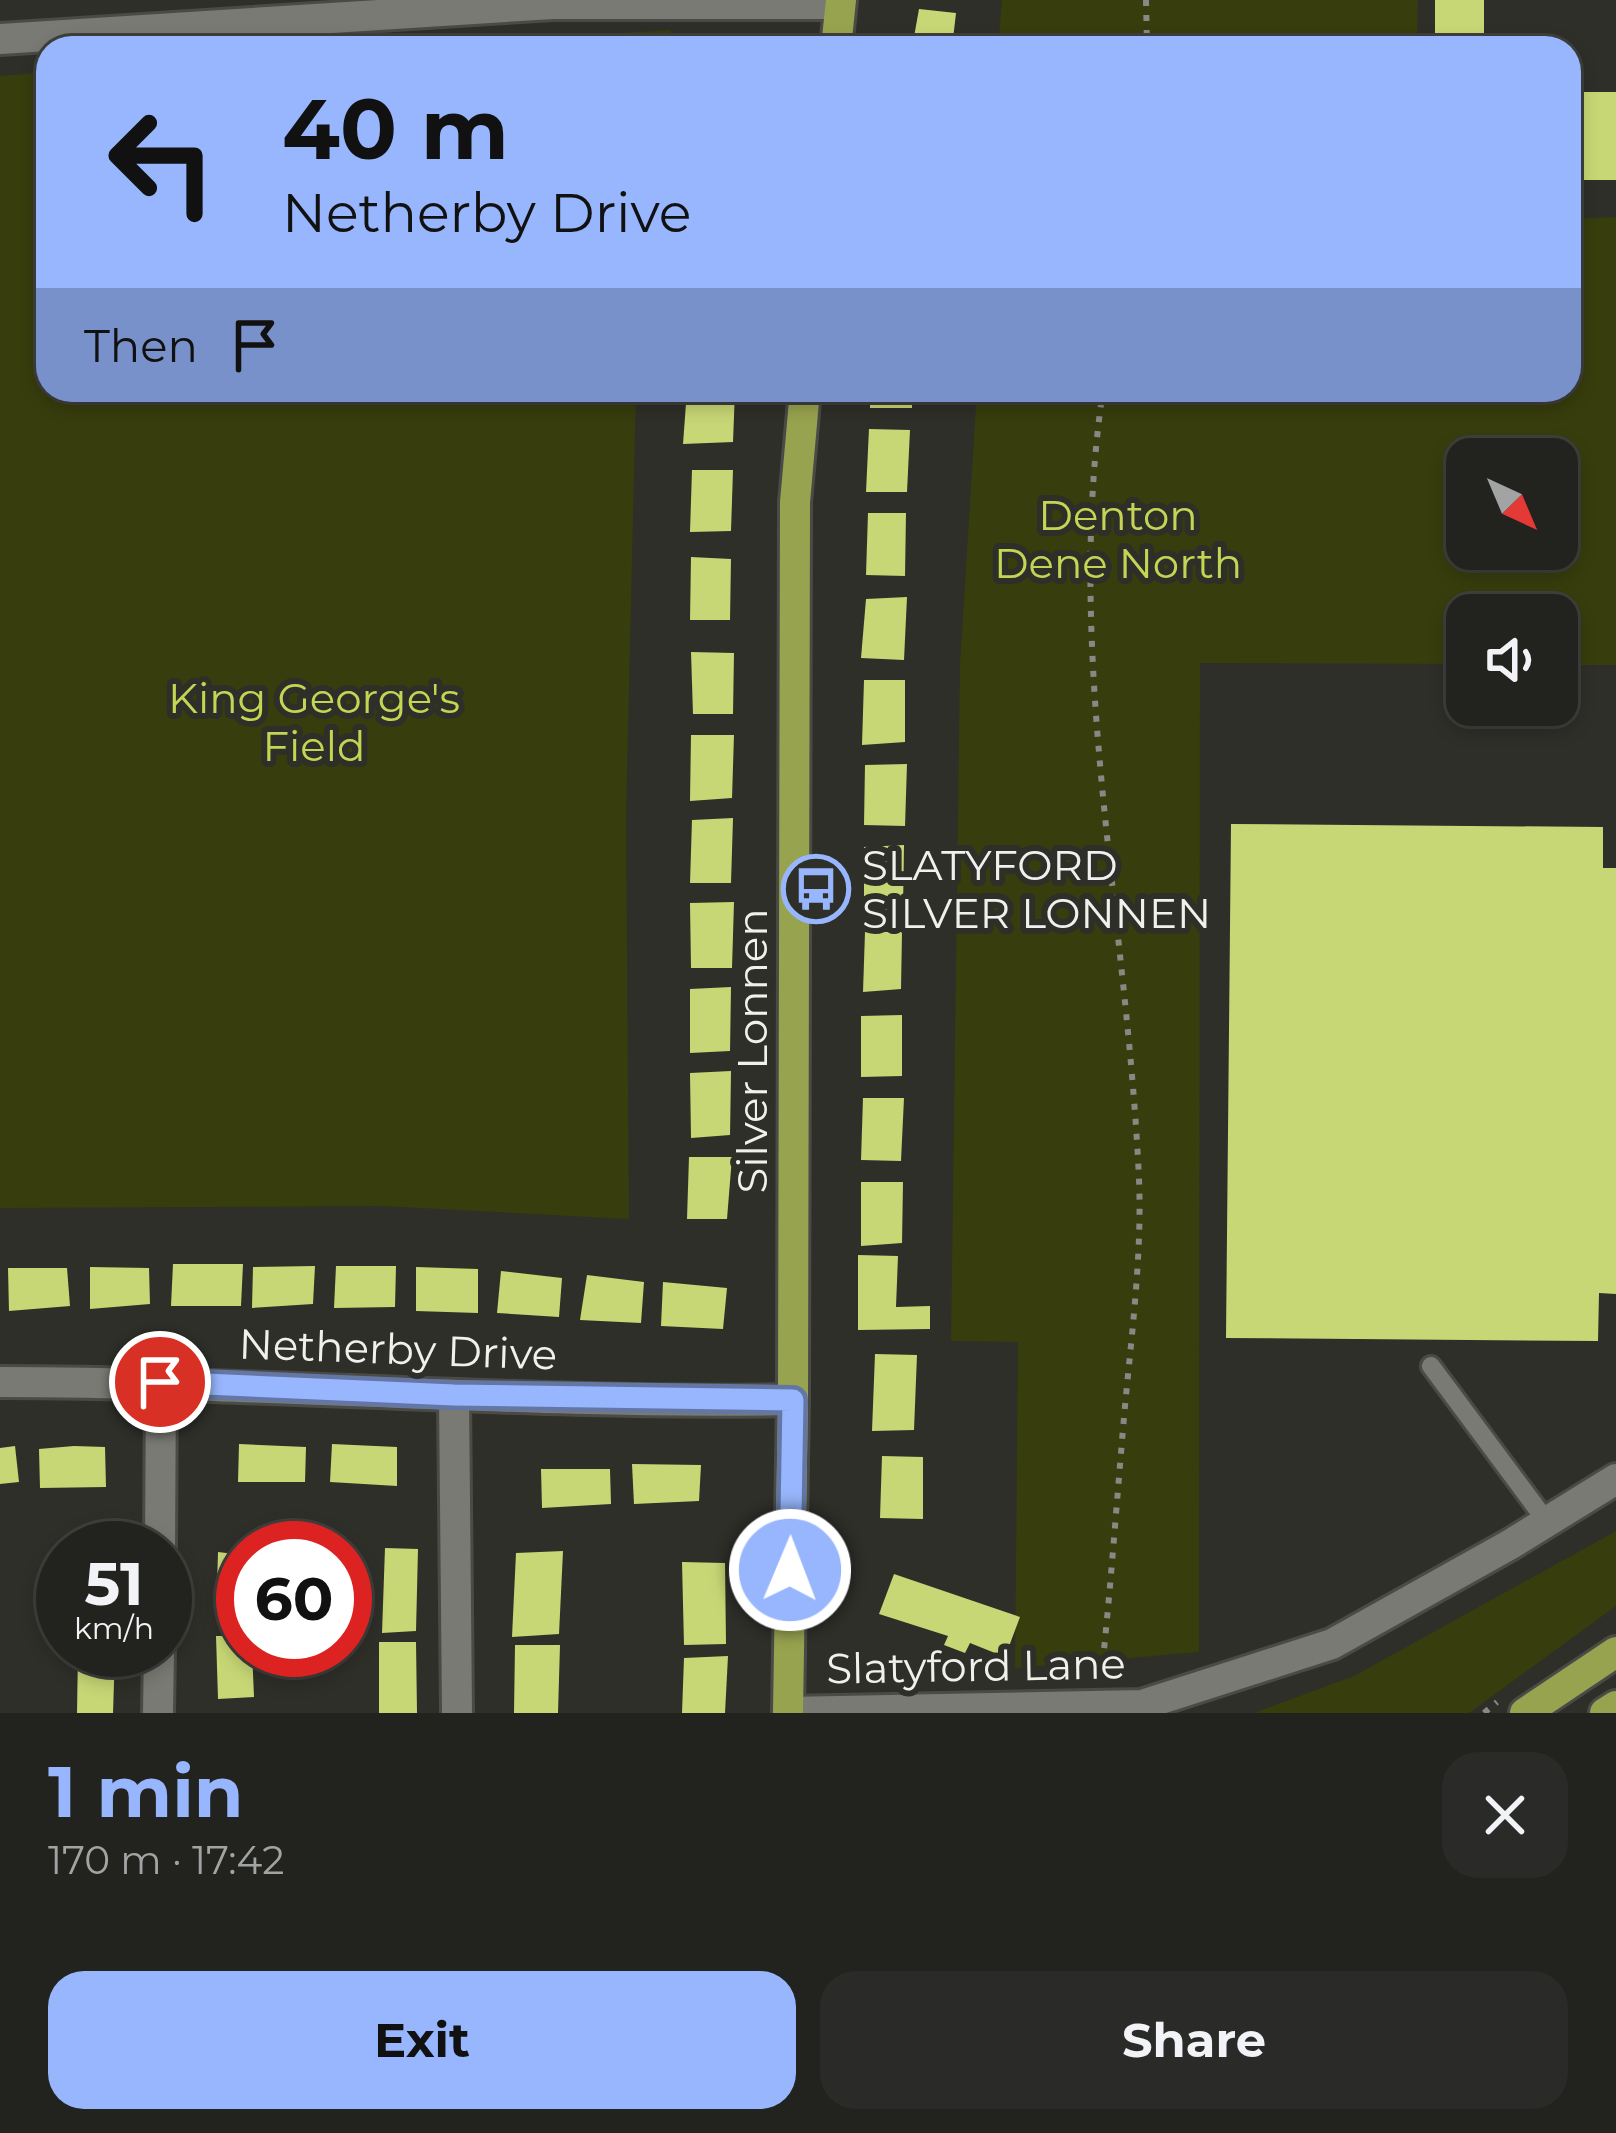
<!DOCTYPE html>
<meta charset="utf-8">
<style>
:root{--surface:#22231f;--page:#2a2b28;--text:#f1f3f6;--muted:#a2a4a4;--line:#3f403d;--accent:#98b6fd}
body{margin:0;font-family:Montserrat,sans-serif;background:var(--page);color:var(--text);height:100vh;display:flex;flex-direction:column;font-size:45px;white-space:nowrap}
*{box-sizing:border-box;margin:0}
p{font-size:39px;color:var(--muted)}
.icon{flex:none;width:66px;height:66px;fill:none;stroke:currentColor;stroke-width:2;stroke-linecap:round;stroke-linejoin:round}
.map{position:relative;height:1713px;overflow:hidden}
.drawer{display:flex;flex-direction:column;background:var(--surface);flex:1}
.drawer>*{flex:none}
.banner{position:absolute;left:36px;top:36px;width:1545px;height:366px;border-radius:36px;box-shadow:0 6px 18px #0003,0 0 0 3px var(--line);background:#98b6fd;color:#111;overflow:hidden}
.needle{width:78px;rotate:136deg}
.tools{position:absolute;left:1446px;top:438px;display:grid;gap:24px}
.tools a{display:grid;place-items:center;width:132px;height:132px;border-radius:24px;background:var(--surface);box-shadow:0 6px 18px #0003,0 0 0 3px var(--line);font-size:60px}
.speed{position:absolute;left:36px;top:1521px;display:flex;gap:24px;font-size:60px;font-weight:700;text-align:center}
.speed>*{display:grid;place-content:center;width:156px;height:156px;border-radius:50%;background:var(--surface);box-shadow:0 6px 18px #0003,0 0 0 3px var(--line);line-height:1}
.speed small{font-size:30px;font-weight:400}
.speed .limit{border:18px solid #d22;background:#fff;color:#111}
.pin{position:absolute;display:grid;place-items:center;width:102px;height:102px;color:#fff;margin:-51px;border:6px solid #fff;border-radius:50%;box-shadow:0 3px 12px #0007}
.me{position:absolute;width:132px;margin:-66px;rotate:1deg;stroke-linejoin:round;filter:drop-shadow(0 0 9px #0008)}
.turn{display:flex;align-items:center;gap:42px;height:252px;padding:0 48px;font-size:54px}
.turn .icon{width:156px;height:156px;stroke-width:2.5}
.turn b{display:block;font-size:84px;line-height:102px}
.then{display:flex;align-items:center;height:114px;padding:0 48px;background:#0003;gap:24px;font-size:45px}
.round{display:grid;place-items:center;flex:none;width:126px;height:126px;border-radius:36px;background:var(--page)}
.summary{display:flex;align-items:center;justify-content:space-between;height:204px;padding:0 48px}
h1{font-size:72px;font-weight:700;line-height:90px;color:var(--accent)}
.primary-button{display:flex;gap:24px;margin-top:auto;padding:24px 48px}
.primary-button a{flex:1;height:138px;border-radius:36px;background:var(--accent);color:#111;font-size:48px;font-weight:700;line-height:138px;text-align:center}
.primary-button a+a{background:var(--page);color:var(--text)}
.map>svg:first-child{display:block}
.green{fill:#373d0d;fill-rule:evenodd}
.building{fill:#c8d775}
.lines{fill:none;stroke-linecap:round;stroke-linejoin:round}
.service-casing{stroke:#4a4b47;stroke-width:24}
.minor-casing{stroke:#4a4b47;stroke-width:36}
.tertiary-casing{stroke:#4a4b47;stroke-width:36}
.primary-casing{stroke:#4a4b47;stroke-width:36}
.path{stroke:#888984;stroke-width:6;stroke-dasharray:6 9;stroke-linecap:butt}
.service{stroke:#787a73;stroke-width:18}
.minor{stroke:#787a73;stroke-width:30}
.tertiary{stroke:#787a73;stroke-width:30}
.primary{stroke:#98a34f;stroke-width:30}
.route-casing{stroke:#6376a4;stroke-width:30}
.route{stroke:#98b6fd;stroke-width:21}
.labels{text-anchor:middle;stroke-width:12;stroke-linejoin:round;paint-order:stroke}
.park-label{font-size:42px;fill:#c3d553;stroke:#2e2f29}
.poi-label{font-size:42px;fill:#f0f1ed;stroke:#2e2f29;text-anchor:start}
.street-label{font-size:42px;fill:#f0f1ed;stroke:#2e2f29}
</style>
<div class="map">
<svg width="1616" height="1713" viewBox="0 0 1616 1713">
<rect width="100%" height="100%" fill="#2e2f29"/>
<!-- green -->
<g class="green">
<polygon points="1002,0 1418,0 1417,48 998,48"/>
<polygon points="671,30 669,48 382,48"/>
<polygon points="48,72 48,390 636,390 626,816 629,1219 382,1206 0,1208 0,76"/>
<path d="M1616,217V665H1557V615H1467V664L1200,663L1199,1652L1015,1668L1018,1342L951,1341L960,664L977,390H1569V219ZM1467,459H1557V549H1467Z"/>
<polygon points="1616,1531 1616,1606 1469,1713 1254,1713 1354,1676"/>
</g>
<!-- building -->
<g class="building">
<rect x="1435" y="0" width="49" height="48"/>
<polygon points="919,9 956,13 952,48 912,48"/>
<rect x="1569" y="92" width="47" height="88"/>
<polygon points="687,390 735,390 733,442 683,444"/>
<rect x="870" y="390" width="42" height="18"/>
<polygon points="869,429 910,430 907,492 866,492"/>
<polygon points="692,470 733,470 731,531 690,532"/>
<polygon points="868,513 906,513 905,576 866,575"/>
<polygon points="691,557 731,559 730,620 690,620"/>
<polygon points="907,597 904,660 861,658 866,599"/>
<polygon points="691,652 734,653 733,714 693,714"/>
<polygon points="864,680 905,680 905,742 862,745"/>
<polygon points="691,735 734,735 732,798 690,801"/>
<polygon points="907,764 905,826 864,825 865,765"/>
<polygon points="733,818 731,883 690,883 692,820"/>
<polygon points="1231,824 1603,827 1603,868 1616,868 1616,1294 1599,1293 1598,1341 1226,1338"/>
<polygon points="904,845 903,910 864,910 864,847"/>
<polygon points="734,902 732,968 691,968 690,903"/>
<polygon points="865,932 902,932 901,989 863,992"/>
<polygon points="731,987 730,1051 690,1053 690,989"/>
<polygon points="902,1015 902,1076 861,1077 861,1016"/>
<polygon points="731,1071 730,1135 691,1138 690,1073"/>
<polygon points="863,1098 904,1098 901,1161 861,1160"/>
<polygon points="689,1157 732,1157 727,1219 687,1219"/>
<polygon points="861,1182 903,1182 902,1243 861,1246"/>
<polygon points="858,1255 898,1256 896,1307 930,1306 930,1329 858,1330"/>
<polygon points="173,1264 243,1264 241,1306 171,1306"/>
<polygon points="315,1266 313,1304 252,1308 253,1267"/>
<polygon points="336,1266 396,1266 395,1307 334,1308"/>
<polygon points="90,1267 149,1268 150,1304 90,1309"/>
<polygon points="416,1267 478,1269 478,1313 416,1311"/>
<polygon points="8,1268 67,1268 70,1306 9,1311"/>
<polygon points="501,1271 562,1278 559,1317 497,1313"/>
<polygon points="587,1275 644,1282 641,1323 580,1320"/>
<polygon points="663,1282 727,1288 723,1329 661,1326"/>
<polygon points="875,1354 917,1355 914,1430 872,1431"/>
<polygon points="239,1444 306,1447 305,1482 238,1482"/>
<polygon points="332,1444 397,1447 397,1486 330,1482"/>
<polygon points="15,1446 19,1482 0,1484 0,1448"/>
<polygon points="74,1446 105,1447 106,1487 40,1488 39,1449"/>
<polygon points="882,1456 923,1457 923,1519 880,1518"/>
<polygon points="632,1464 701,1465 699,1501 634,1504"/>
<polygon points="541,1469 610,1469 611,1504 542,1508"/>
<polygon points="385,1548 418,1549 416,1631 382,1633"/>
<polygon points="563,1551 559,1634 512,1637 516,1553"/>
<polygon points="218,1552 243,1555 243,1616 216,1616"/>
<polygon points="682,1562 725,1563 726,1644 684,1645"/>
<polygon points="894,1574 1020,1617 1005,1657 970,1643 965,1653 944,1645 948,1636 879,1614"/>
<polygon points="216,1636 243,1636 243,1650 252,1650 254,1697 218,1699"/>
<polygon points="379,1642 416,1642 417,1713 379,1713"/>
<polygon points="515,1645 560,1645 558,1713 514,1713"/>
<polygon points="78,1651 115,1652 113,1713 77,1713"/>
<polygon points="728,1656 725,1713 682,1713 684,1658"/>
</g>
<g class="lines">
<!-- service casing -->
<g class="service-casing">
<polyline id="service" points="1431,1366 1547,1522"/>
</g>
<!-- minor casing -->
<g class="minor-casing">
<g id="minor">
<polyline points="0,39 552,4 840,4"/>
<polyline points="454,1395 457,1713"/>
<polyline points="160,1548 161,1382"/>
<polyline points="158,1713 159,1650"/>
</g>
</g>
<!-- tertiary casing -->
<g class="tertiary-casing">
<g id="tertiary">
<path d="M0,1382C264,1382 529,1405 793,1400"/>
<polyline points="788,1712 1142,1705 1332,1644 1511,1544 1616,1479"/>
</g>
</g>
<!-- primary casing -->
<g class="primary-casing">
<g id="primary">
<polyline points="836,48 841,0"/>
<polyline points="788,1713 793,1400 795,502 805,390"/>
<polyline points="1525,1713 1616,1652"/>
<polyline points="1605,1713 1616,1706"/>
</g>
</g>
<!-- path -->
<g class="path">
<polyline points="1146,0 1147,48"/>
<path d="M1101,1678C1111,1587 1117,1496 1125,1406C1132,1331 1142,1254 1139,1179C1127,915 1064,654 1103,390"/>
<polyline points="1484,1713 1497,1702"/>
</g>
<!-- service -->
<use href="#service" class="service"/>
<!-- minor -->
<use href="#minor" class="minor"/>
<!-- tertiary -->
<use href="#tertiary" class="tertiary"/>
<!-- primary -->
<use href="#primary" class="primary"/>
</g>
<g class="lines">
<!-- route casing -->
<g class="route-casing">
<polyline id="route" points="160,1382 454,1395 793,1400 790,1570"/>
</g>
<!-- route -->
<use href="#route" class="route"/>
</g>
<!-- icons -->
<defs>
<g id="bus-ring" transform="scale(3.45)"><circle r="9.5" fill="#2e2f29" stroke="#98b6fd" stroke-width="1.5"/><path d="M-5-6H5V4H4V6H2V4H-2V6H-4V4H-5ZM-3.5-4V0h7V-4ZM-3.5 1.2v1.5H-2V1.2ZM2 1.2v1.5H3.5V1.2Z" fill="#98b6fd"/></g>
</defs>
<g fill-rule="evenodd">
<use href="#bus-ring" x="816" y="889"/>
</g>
<g class="labels">
<!-- park labels -->
<g class="park-label">
<text x="1118" y="530">Denton<tspan x="1118" dy="48">Dene North</tspan></text>
<text x="314" y="713">King George's<tspan x="314" dy="48">Field</tspan></text>
</g>
<!-- poi labels -->
<g class="poi-label">
<text x="862" y="880">SLATYFORD<tspan x="862" dy="48">SILVER LONNEN</tspan></text>
</g>
<!-- street labels -->
<g class="street-label">
<text transform="translate(752 1051) rotate(-90)" y="15">Silver Lonnen</text>
<text transform="translate(398 1349) rotate(2)" y="15">Netherby Drive</text>
<text transform="translate(976 1666) rotate(-1)" y="15">Slatyford Lane</text>
</g>
</g>
</svg>
<div class="tools">
<a><svg class="needle" viewBox="-14 -14 28 28"><path d="M0-13l5 13h-10z" fill="#e53935"/><path d="M0 13l5-13h-10z" fill="#a2a4a4"/></svg></a>
<a><svg class="icon" aria-label="sound" viewBox="0 0 24 24"><path d="M4 9h4l5-4v14l-5-4H4zM17 9q2 3 0 6"/></svg></a>
</div>
<div class="speed"><div>51<small>km/h</small></div><div class="limit">60</div></div>
<div class="pin" style="left:160px;top:1382px;background:#d93025"><svg class="icon" aria-label="arrive" viewBox="0 0 24 24"><path d="M6 21V4h12l-3 4 3 4H6"/></svg></div>
<svg class="me" style="left:790px;top:1570px" viewBox="-20 -20 40 40"><circle r="17" fill="#98b6fd" stroke="#fff" stroke-width="3"/><path d="M0-11L8 9 0 5-8 9z" fill="#fff"/></svg>
<div class="banner">
<div class="turn"><svg class="icon" aria-label="left" viewBox="0 0 24 24"><path d="M17 20v-9H6M10 6l-5 5 5 5"/></svg><div><b>40 m</b>Netherby Drive</div></div>
<div class="then">Then<svg class="icon" aria-label="arrive" viewBox="0 0 24 24"><path d="M6 21V4h12l-3 4 3 4H6"/></svg></div>
</div>
</div>
<section class="drawer">
<div class="summary"><div><h1>1 min</h1><p>170 m · 17:42</p></div><a class="round"><svg class="icon" aria-label="close" viewBox="0 0 24 24"><path d="M6 6l12 12M18 6L6 18"/></svg></a></div>
<div class="primary-button"><a>Exit</a><a>Share</a></div>
</section>
